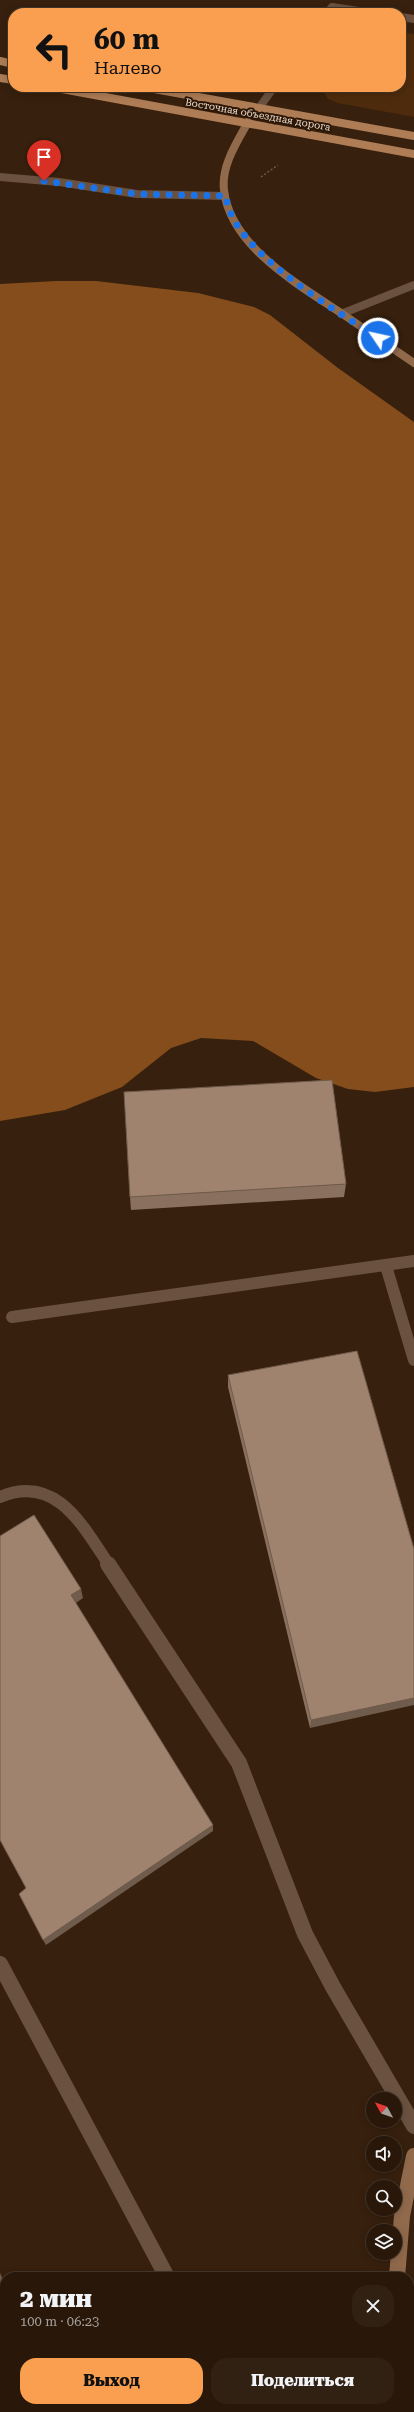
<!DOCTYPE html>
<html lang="ru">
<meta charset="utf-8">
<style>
:root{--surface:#29180a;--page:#312113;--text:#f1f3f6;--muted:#a5a09c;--line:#45372b;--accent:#fa9f4f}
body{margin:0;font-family:"Roboto Serif",serif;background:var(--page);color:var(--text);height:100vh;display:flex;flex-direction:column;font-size:15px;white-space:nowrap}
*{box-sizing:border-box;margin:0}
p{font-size:13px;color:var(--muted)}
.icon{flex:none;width:22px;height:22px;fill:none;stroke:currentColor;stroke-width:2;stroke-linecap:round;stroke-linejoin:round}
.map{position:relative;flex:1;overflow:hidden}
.details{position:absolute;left:0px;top:2272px;width:414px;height:140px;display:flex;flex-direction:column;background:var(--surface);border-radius:16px 16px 0 0;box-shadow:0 2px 10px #0003,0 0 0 1px var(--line)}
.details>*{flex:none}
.top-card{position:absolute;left:8px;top:8px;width:398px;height:84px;border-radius:16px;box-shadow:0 2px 10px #0003,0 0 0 1px var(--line);background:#fa9f4f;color:#111;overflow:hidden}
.needle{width:26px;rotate:310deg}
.buttons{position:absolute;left:366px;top:2092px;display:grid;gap:8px}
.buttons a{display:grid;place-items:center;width:36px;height:36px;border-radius:50%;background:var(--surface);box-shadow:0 2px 10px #0003,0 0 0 1px var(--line);font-size:20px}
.pin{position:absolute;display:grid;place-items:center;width:34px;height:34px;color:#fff;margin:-41px -17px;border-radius:50% 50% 50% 0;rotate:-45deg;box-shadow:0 0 4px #0007}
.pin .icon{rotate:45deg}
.me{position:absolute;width:44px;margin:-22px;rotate:304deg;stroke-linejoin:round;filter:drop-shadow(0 0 3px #0008)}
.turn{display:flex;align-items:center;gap:14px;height:84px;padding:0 20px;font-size:18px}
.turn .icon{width:52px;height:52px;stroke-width:2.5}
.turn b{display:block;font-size:28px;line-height:34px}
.round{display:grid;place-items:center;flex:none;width:42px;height:42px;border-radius:16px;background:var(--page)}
.overview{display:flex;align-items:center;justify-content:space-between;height:68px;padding:0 20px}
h1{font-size:24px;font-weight:800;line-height:30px}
.primary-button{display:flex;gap:8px;margin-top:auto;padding:8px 20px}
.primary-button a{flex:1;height:46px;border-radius:16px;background:var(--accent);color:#111;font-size:16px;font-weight:800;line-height:46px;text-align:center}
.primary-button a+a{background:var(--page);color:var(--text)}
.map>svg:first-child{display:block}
.green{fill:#4e2b0c}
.forest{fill:#844d1b}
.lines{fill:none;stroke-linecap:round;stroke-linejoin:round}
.path{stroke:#6f5a4a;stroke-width:1.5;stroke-dasharray:2 2;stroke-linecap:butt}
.lane-far2{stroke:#6b5240;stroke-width:8}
.lane-far1{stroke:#6b5240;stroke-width:12}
.lane{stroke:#6b5240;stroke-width:16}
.secondary-far1{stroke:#916a4c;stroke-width:8}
.secondary{stroke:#916a4c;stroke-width:16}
.primary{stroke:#ae7d55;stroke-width:8}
.wall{fill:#8a715f}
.shaded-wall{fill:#705c4d}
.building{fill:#a0836e;stroke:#705c4d}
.route{stroke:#1a73e8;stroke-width:7;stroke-dasharray:0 12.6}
.labels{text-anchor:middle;stroke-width:4;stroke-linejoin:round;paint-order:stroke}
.far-street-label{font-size:10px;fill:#eadbcf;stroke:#2d1704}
</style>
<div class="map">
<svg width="414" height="2412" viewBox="0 0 414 2412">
<rect width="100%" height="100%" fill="#37200d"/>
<!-- green -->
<polygon class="green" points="401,32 414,34 414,117 338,103 328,99 321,87 401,87"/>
<!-- forest -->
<polygon class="forest" points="56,281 96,281 198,293 254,307 270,315 338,368 414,422 414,1087 375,1092 348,1089 316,1078 253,1041 201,1038 171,1048 122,1087 65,1110 0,1121 0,284"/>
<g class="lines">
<!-- path -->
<polyline class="path" points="261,177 278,165"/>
<!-- lane-far2 -->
<g class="lane-far2">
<polyline points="327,13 332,7 372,13"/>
<polyline points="401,17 414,19"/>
<polyline points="259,108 274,87"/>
<polyline points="0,177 59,182 137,194 225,196"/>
<polyline points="341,314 414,285"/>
</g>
<!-- lane-far1 -->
<g class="lane-far1">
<polyline points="386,1266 414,1360"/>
<polyline points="12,1317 414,1261"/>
<path d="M0,1497C56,1473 83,1526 109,1565"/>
</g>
<!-- lane -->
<g class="lane">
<polyline points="108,1564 239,1763 305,1934 333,1987 414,2126"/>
<polyline points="0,1964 167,2277"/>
<polyline points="235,2407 237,2412"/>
<polyline points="85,2412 91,2407"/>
</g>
<!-- secondary-far1 -->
<path class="secondary-far1" d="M248,122C237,142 221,166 224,190C230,247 301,286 344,315C367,331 391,347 414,363"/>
<!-- secondary -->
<g class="secondary">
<polyline points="397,2277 402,2216 414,2156"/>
<polyline points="397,2407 397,2412"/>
</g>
<!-- primary -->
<g class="primary">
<polyline points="0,61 13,64"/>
<polyline points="0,78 13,80"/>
<polyline points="51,87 414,154"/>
<polyline points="143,87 414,136"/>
</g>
</g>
<!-- wall -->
<g class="wall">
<polygon points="346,1184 344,1197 131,1210 130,1197"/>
<polygon points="228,1375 414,1549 310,1728 228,1387"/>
</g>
<!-- shaded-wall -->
<g class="shaded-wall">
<polygon points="81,1589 83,1598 73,1605 71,1595"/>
<polygon points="414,1698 414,1705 310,1728 311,1720"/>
<polygon points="213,1825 213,1831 46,1945 43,1940"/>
<polygon points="0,2273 5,2284 5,2292 0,2282"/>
</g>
<!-- building -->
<g class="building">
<polygon points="332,1080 346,1184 130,1197 124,1092"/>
<polygon points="357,1351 414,1549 414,1698 311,1720 228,1375"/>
<polygon points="34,1515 81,1589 71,1595 213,1825 43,1940 19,1894 26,1888 0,1840 0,1536"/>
<polygon points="0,2282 5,2292 5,2407 6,2407 0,2411"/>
</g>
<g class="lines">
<!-- route -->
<path class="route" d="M44,181L137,194L226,196C231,250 336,310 378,338"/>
</g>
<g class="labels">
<!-- far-street labels -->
<g class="far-street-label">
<text transform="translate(258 114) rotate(10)" y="4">Восточная объездная дорога</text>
</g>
</g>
</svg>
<div class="buttons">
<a><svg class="needle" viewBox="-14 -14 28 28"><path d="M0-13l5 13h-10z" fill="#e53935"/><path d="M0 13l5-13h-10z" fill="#a5a09c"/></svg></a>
<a><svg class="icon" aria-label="sound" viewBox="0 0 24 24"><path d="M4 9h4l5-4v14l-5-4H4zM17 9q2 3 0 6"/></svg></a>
<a><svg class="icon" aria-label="search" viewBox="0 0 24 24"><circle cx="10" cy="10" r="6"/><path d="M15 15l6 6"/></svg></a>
<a><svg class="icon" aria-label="layers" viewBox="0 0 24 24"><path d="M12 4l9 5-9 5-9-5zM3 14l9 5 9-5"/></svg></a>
</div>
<div class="pin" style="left:44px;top:181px;background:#d93025"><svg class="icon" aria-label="arrive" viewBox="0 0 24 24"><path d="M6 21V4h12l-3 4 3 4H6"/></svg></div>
<svg class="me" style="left:378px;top:338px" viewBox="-20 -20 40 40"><circle r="17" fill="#1a73e8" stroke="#fff" stroke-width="3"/><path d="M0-11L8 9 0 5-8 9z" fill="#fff"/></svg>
<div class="top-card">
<div class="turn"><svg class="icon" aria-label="left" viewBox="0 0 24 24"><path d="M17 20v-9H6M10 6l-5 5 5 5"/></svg><div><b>60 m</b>Налево</div></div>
</div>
<section class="details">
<div class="overview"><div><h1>2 мин</h1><p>100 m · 06:23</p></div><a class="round"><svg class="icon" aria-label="close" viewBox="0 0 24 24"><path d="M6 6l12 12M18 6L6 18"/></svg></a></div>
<div class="primary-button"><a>Выход</a><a>Поделиться</a></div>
</section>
</div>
